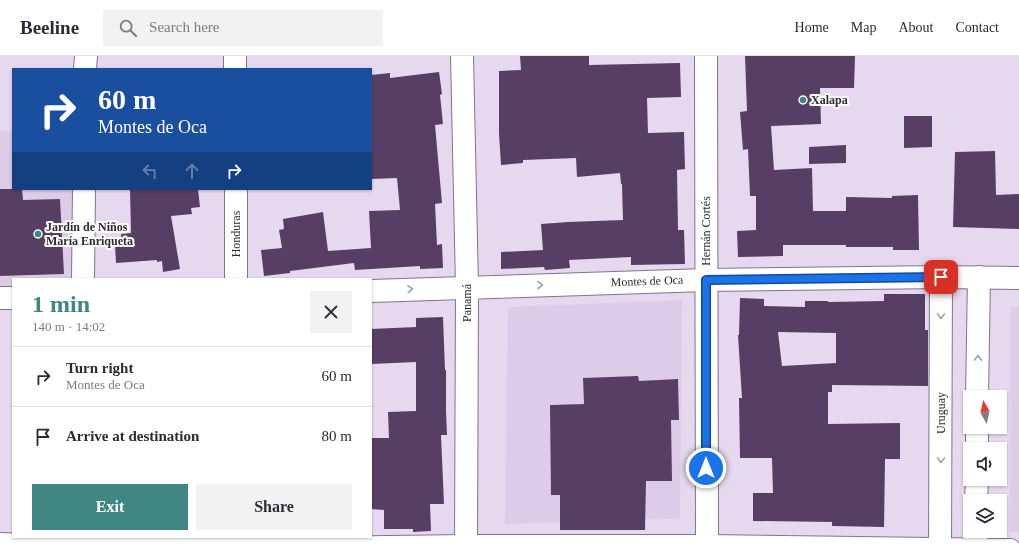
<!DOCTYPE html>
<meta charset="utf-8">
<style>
:root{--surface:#fff;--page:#f2f2f3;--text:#2b2b33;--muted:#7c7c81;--line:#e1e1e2;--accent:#408783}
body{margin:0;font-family:"Times New Roman",serif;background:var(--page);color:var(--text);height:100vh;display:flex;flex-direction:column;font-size:15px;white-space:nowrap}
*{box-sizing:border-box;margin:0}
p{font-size:13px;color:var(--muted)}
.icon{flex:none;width:22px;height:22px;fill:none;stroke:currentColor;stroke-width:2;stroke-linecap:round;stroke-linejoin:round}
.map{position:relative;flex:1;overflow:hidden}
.details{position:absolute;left:12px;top:222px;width:360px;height:260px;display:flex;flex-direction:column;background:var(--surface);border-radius:0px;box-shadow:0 1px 3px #0004}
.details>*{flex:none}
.banner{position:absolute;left:12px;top:12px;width:360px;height:122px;border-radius:0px;box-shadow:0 1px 3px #0004;background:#1a4fa0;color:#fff;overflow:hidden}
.needle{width:26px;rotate:352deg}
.controls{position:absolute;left:963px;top:334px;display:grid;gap:8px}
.controls a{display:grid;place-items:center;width:44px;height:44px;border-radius:0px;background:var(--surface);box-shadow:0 1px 3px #0004;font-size:20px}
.pin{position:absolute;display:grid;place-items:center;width:34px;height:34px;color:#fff;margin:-17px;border-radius:8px;box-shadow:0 2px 6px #0006}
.me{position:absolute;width:44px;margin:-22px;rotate:0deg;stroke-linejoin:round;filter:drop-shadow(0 0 3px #0008)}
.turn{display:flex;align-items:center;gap:14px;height:84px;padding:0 20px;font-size:18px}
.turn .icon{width:52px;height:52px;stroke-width:2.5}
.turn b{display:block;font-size:28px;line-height:34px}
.lanes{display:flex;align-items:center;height:38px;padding:0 20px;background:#0003;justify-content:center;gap:20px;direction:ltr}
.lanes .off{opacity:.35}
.round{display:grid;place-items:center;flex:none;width:42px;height:42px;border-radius:0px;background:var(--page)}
.overview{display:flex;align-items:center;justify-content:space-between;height:68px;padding:0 20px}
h1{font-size:24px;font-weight:700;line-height:30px;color:var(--accent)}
.primary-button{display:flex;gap:8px;margin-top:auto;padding:8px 20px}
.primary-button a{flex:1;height:46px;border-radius:0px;background:var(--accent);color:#fff;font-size:16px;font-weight:700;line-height:46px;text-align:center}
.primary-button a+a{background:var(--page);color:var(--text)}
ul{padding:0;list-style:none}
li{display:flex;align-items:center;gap:12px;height:60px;padding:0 20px;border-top:1px solid var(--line)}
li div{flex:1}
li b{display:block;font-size:15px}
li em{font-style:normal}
header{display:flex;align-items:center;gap:24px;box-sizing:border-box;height:56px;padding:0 20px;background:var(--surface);border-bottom:1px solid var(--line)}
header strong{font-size:19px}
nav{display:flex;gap:22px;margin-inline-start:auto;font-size:14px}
.search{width:280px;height:36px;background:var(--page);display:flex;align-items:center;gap:10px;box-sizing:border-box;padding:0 14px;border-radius:0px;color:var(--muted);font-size:15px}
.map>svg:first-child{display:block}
.built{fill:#ddcce8}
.building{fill:#563f63;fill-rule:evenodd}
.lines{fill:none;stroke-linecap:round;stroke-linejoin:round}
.minor-casing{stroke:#817588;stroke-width:24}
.minor{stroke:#fff;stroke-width:22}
.oneway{stroke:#a19fa2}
.route-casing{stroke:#114b97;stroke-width:10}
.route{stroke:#1a73e8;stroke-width:7}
.poi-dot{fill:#408783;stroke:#fff;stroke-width:1.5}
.labels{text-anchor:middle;stroke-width:4;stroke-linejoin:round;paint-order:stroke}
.poi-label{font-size:12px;font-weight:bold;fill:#2e2931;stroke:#fff;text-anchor:start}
.street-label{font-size:12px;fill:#2e2931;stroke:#fff}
</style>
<header>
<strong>Beeline</strong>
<div class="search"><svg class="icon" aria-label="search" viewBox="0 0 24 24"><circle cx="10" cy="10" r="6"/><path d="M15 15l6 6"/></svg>Search here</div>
<nav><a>Home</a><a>Map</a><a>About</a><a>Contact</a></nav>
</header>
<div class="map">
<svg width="1019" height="494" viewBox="0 0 1019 494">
<rect width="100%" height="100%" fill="#e6d9ef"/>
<!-- built -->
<g class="built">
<polygon points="0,75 13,75 13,133 78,133 74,223 13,223 13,233 0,234"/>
<polygon points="682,244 680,462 505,468 508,251"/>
<polygon points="1011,251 1019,251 1019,476 1010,476"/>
</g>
<!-- building -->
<g class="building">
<polygon points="520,0 589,0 589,9 680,7 681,41 647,42 648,77 684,76 685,113 677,114 678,174 684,174 685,208 631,209 631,201 569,204 570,212 545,214 544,211 501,213 501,196 543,194 541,168 568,166 623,164 622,128 621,128 620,117 577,121 576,102 523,104 523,107 501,109 499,78 499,15 521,14"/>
<polygon points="745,0 855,0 854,32 820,32 821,68 771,70 774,114 812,112 813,155 846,155 846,141 892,142 892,140 918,139 919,194 893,194 893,191 846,191 846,189 783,189 783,200 738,201 737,175 756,174 756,140 750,140 748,93 743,94 740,56 747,55"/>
<polygon points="439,16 442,38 440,39 443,68 435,69 442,147 435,148 437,189 442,188 443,212 420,213 420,210 355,214 354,207 290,215 290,217 264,220 261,194 282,192 279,174 284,173 283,163 323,156 328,195 371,192 369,155 400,154 397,122 371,123 371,19 390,17 390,22"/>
<polygon points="904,60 932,60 932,91 904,92"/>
<polygon points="846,89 846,107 809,108 809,91"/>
<polygon points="995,95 996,139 1019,138 1019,173 953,171 955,96"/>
<polygon points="0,133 22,133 23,144 60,143 64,218 0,220"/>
<polygon points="130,133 198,133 200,151 191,152 192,158 171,160 180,213 163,216 162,205 157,206 157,204 116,207 115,189 122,189 121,178 131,177"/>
<path d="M884,238H925V274H928V330L832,329V336H828V368L900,367V403H885L884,471L832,470V466L753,465V437H773L772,402H740L739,342H742L738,279H739L740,242L764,243V250L805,251V245H828V246L884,245ZM778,276L836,277V307L782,310Z"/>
<polygon points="443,261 445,314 446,314 446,355 447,379 441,379 444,448 430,448 431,475 413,476 413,473 384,473 384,454 371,453 371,382 389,382 388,356 416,355 416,306 371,308 371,273 416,271 416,262"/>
<polygon points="638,320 639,325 678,323 679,364 671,364 672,425 646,425 645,474 560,474 560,439 551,439 550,349 584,348 583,322"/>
</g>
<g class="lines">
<!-- minor casing -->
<g class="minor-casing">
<g id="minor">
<polyline points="235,0 235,13"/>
<polyline points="462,0 467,231 466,494"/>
<polyline points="706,0 707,494"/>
<polyline points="85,13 86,0"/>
<polyline points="236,133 236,223"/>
<polyline points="83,223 84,133"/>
<polyline points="371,235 706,224 941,221 1019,222"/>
<polyline points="0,242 13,242"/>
<polyline points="977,341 979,221"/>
<polyline points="977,393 977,371"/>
<polyline points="976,445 977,423"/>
<polyline points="0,488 80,491 230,493 466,490 707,490 1010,494"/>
<polyline points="940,494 941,221"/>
<polyline points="976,494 976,475"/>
</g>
</g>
<!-- minor -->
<use href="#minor" class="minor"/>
</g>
<!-- one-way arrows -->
<defs><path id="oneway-chevron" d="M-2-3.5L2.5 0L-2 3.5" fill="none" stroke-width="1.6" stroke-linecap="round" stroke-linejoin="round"/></defs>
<g class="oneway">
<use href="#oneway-chevron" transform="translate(540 229) rotate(-2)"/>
<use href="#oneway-chevron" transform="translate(410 233) rotate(-2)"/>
<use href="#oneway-chevron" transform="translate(941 260) rotate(90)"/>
<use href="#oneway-chevron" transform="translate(978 302) rotate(-89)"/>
<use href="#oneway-chevron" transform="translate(941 404) rotate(90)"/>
</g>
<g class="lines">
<!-- route casing -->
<g class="route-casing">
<polyline id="route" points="706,412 706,224 941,221"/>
</g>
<!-- route -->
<use href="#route" class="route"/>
</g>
<!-- markers -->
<g class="poi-dot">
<circle cx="803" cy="44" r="4"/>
<circle cx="38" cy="178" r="4"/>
</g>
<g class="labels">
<!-- poi labels -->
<g class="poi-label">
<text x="811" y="48">Xalapa</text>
<text x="46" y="175">Jardín de Niños<tspan x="46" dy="14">María Enriqueta</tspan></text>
</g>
<!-- street labels -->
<g class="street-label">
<text transform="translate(706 175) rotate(-90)" y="4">Hernán Cortés</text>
<text transform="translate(236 178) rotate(-90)" y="4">Honduras</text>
<text transform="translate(647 225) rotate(-2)" y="4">Montes de Oca</text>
<text transform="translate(467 247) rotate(-90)" y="4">Panamá</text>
<text transform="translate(941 357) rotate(-90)" y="4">Uruguay</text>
</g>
</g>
</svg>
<div class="controls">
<a><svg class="needle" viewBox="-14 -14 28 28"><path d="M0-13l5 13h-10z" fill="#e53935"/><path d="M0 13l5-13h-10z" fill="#7c7c81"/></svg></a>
<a><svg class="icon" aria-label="sound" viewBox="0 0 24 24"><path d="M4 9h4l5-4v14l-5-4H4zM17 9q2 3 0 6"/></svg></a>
<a><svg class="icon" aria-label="layers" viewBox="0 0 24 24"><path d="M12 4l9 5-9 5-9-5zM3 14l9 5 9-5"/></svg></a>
</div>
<div class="pin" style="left:941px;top:221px;background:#d93025"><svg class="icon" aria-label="arrive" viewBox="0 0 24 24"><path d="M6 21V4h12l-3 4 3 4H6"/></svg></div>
<svg class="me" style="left:706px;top:412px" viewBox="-20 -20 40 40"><circle r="17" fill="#1a73e8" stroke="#fff" stroke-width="3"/><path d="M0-11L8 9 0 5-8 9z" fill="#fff"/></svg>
<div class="banner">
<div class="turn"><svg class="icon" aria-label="right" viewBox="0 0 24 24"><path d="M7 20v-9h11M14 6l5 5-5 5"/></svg><div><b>60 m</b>Montes de Oca</div></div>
<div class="lanes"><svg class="icon off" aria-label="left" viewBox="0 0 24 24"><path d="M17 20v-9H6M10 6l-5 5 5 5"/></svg><svg class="icon off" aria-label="ahead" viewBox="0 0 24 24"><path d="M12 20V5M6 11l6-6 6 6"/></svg><svg class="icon" aria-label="right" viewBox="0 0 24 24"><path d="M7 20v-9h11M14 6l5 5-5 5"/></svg></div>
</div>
<section class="details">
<div class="overview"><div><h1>1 min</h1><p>140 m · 14:02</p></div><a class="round"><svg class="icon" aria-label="close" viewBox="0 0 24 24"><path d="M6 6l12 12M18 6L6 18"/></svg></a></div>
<ul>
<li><svg class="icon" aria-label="right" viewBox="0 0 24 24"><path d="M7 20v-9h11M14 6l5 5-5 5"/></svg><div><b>Turn right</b><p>Montes de Oca</p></div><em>60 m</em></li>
<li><svg class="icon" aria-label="arrive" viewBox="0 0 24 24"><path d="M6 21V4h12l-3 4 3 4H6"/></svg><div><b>Arrive at destination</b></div><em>80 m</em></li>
</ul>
<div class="primary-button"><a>Exit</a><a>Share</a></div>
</section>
</div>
